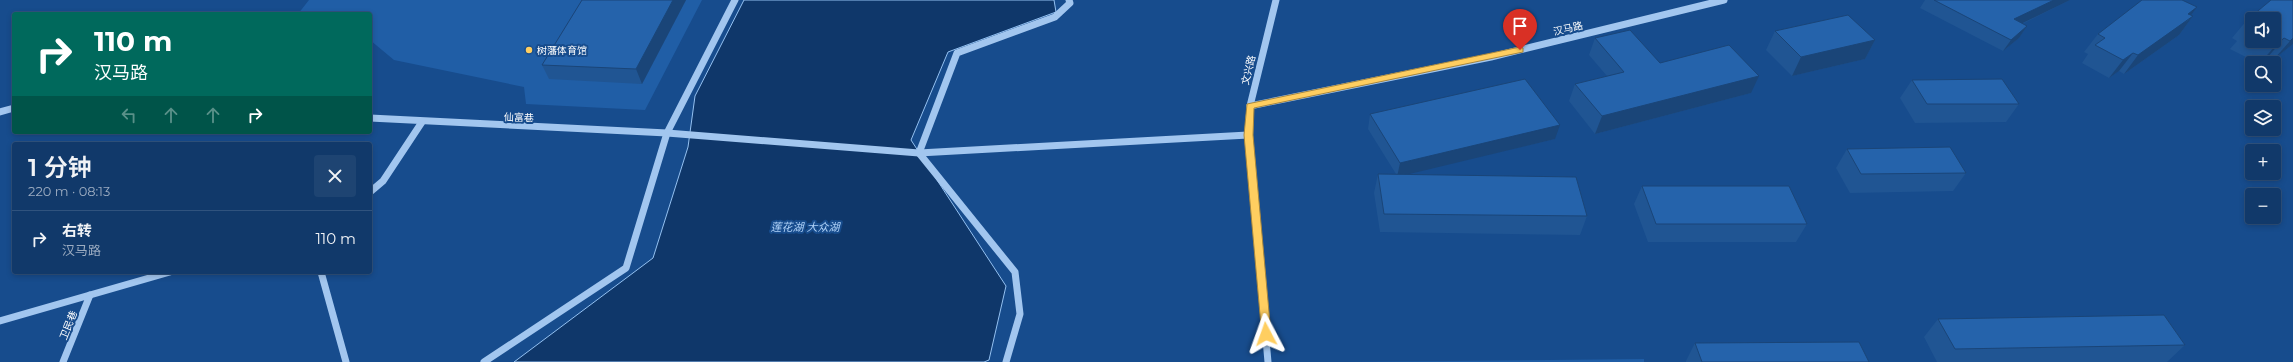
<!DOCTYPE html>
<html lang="zh">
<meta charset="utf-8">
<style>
:root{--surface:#11396a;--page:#1e4472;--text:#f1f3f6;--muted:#9cacc1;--line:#30537e}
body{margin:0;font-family:Montserrat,"Noto Sans SC",sans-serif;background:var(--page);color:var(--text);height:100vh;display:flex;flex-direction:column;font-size:15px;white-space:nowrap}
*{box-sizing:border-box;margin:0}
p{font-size:13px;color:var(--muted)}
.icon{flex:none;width:22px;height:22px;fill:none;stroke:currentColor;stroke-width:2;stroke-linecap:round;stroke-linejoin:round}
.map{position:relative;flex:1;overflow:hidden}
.side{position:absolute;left:12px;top:142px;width:360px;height:132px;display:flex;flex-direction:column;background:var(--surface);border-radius:4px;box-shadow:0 2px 6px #0003,0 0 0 1px var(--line)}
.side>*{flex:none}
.hud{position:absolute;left:12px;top:12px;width:360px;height:122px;border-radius:4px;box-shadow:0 2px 6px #0003,0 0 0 1px var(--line);background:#00695c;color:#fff;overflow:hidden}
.controls{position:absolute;left:2245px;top:12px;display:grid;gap:8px}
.controls a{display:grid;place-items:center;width:36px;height:36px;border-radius:4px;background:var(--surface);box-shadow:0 2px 6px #0003,0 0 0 1px var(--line);font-size:20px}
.pin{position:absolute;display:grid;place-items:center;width:34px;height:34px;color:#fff;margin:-41px -17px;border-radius:50% 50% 50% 0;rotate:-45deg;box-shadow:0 0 4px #0007}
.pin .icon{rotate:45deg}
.me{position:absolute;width:44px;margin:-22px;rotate:356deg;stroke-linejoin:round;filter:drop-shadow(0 0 3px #0008)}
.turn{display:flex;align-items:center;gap:14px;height:84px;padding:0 16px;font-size:18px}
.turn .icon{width:52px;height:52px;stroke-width:2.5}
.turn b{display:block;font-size:28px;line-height:34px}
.lanes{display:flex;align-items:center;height:38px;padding:0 16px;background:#0003;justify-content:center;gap:20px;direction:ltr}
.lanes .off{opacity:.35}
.round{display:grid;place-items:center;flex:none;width:42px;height:42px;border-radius:4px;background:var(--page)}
.overview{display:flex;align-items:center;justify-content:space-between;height:68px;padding:0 16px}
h1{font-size:24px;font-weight:600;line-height:30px}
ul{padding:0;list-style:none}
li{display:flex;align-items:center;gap:12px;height:56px;padding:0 16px;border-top:1px solid var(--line)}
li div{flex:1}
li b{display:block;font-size:15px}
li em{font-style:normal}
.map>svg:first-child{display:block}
.green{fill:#205ea6}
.water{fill:#0f376a;stroke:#94c1f1}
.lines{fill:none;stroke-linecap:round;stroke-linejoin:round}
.minor{stroke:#a2c6ef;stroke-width:7}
.wall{fill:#205593;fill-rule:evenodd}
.shaded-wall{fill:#1a4578}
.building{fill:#2563ab;stroke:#1a4578}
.route{fill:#ffce60;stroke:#a6863e}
.poi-dot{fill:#ffce60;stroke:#174c8d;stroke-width:1.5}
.labels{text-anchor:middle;stroke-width:4;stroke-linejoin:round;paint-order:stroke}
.street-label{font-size:10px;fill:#fff;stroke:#174c8d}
.poi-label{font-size:10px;fill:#fff;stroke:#174c8d;text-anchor:start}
.water-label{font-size:11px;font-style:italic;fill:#aed0f6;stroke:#174c8d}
</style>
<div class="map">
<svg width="2293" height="362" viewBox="0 0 2293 362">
<rect width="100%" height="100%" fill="#174c8d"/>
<!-- green -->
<g class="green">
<polygon points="309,0 702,0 645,110 526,104 524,87 394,60 370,40 370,14 298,14"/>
<polygon points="1644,359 1644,362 1343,362"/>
</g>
<!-- water -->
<polygon class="water" points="744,0 1054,0 1056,12 948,52 911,140 1006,286 989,360 984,362 514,362 653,258 688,147 695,96"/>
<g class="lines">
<!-- minor -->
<g class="minor">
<polyline points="1250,106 1491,57 1724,0"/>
<polyline points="0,112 14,108"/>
<polyline points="370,118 667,133 919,153 1248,135"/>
<polyline points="370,192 383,181 422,122"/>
<polyline points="321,272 346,362"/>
<polyline points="0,321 170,272"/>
<polyline points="63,362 90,295"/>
<polyline points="484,362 626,268 667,133 735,0"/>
<polyline points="1006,362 1020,314 1015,272 919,153 957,53 1055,17 1070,3 1069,0"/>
<polyline points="1268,362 1248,135 1250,106 1276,0"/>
</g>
</g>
<!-- wall -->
<g class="wall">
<polygon points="582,0 686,0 642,84 549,79 542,65"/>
<polygon points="1925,0 2070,0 2022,24 2027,26 2019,38 2003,51 1920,8"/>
<path d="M2293,0V44L2274,59L2268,57L2260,63H2258L2230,49L2237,41L2232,38L2247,20ZM2252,19L2274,41H2252Z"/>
<polygon points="2191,15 2193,16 2179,35 2124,74 2119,71 2109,78 2082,63 2088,54 2084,52 2098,34"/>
<polygon points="1775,31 1875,40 1865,59 1792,76 1766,50"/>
<polygon points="1595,38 1660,63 1751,93 1595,134 1569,101 1575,84 1607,76 1589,55"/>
<polygon points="1912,80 2019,104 2006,122 1915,123 1900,98"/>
<polygon points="1370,114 1555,139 1406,174 1587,216 1580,235 1380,232 1374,193 1378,174 1396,174 1368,129"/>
<polygon points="1847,149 1966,173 1953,191 1850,193 1836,168"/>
<polygon points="1642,186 1807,224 1796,242 1648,242 1634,204"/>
<polygon points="1938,319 2185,345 2167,362 1937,362 1924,337"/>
<polygon points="1695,343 1869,362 1686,362 1686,361"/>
</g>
<!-- shaded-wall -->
<g class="shaded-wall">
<polygon points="673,0 686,0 642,84 636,69"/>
<polygon points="2054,0 2070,0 2006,31 2014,19"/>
<polygon points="2197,7 2186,22 2193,16 2179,35 2124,74 2138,55 2188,14"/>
<polygon points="2027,26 2019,38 2003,51 2011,40"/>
<polygon points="2284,38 2268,57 2260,63 2276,45"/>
<polygon points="2293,38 2293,44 2274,59 2290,41"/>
<polygon points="1875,40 1865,59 1792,76 1801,57"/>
<polygon points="2133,53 2119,71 2109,78 2123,60"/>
<polygon points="1759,76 1751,93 1595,134 1602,116"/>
<polygon points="1560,125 1555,139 1397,177 1400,163"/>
</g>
<!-- building -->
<g class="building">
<polygon points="582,0 673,0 636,69 542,65"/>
<polygon points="1934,0 2054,0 2014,19 2027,26 2011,40"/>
<polygon points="2142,0 2182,0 2197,7 2188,14 2193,16 2138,55 2133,53 2123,60 2095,45 2105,38 2098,34"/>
<polygon points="2271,0 2293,0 2293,38 2290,41 2284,38 2276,45 2268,41 2274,41 2274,19 2252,19 2252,22 2247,20"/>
<polygon points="1848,15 1875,40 1801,57 1775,31"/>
<polygon points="2252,26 2252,33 2246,30"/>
<polygon points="1630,30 1660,63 1729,45 1759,76 1602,116 1575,84 1624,72 1595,38"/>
<polygon points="1525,79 1560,125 1400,163 1370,114"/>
<polygon points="2002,79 2019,104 1927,104 1912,80"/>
<polygon points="1950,147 1966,173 1861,174 1847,149"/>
<polygon points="1378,174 1576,177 1587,216 1384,214"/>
<polygon points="1642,186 1789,186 1807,224 1656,224"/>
<polygon points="2164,315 2185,345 1955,349 1938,319"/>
<polygon points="1859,342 1869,362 1702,362 1695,343"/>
</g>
<!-- route -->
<polygon class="route" points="1520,47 1523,48 1523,52 1254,108 1253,135 1271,334 1266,338 1262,337 1244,135 1247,104"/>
<!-- markers -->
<circle class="poi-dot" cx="529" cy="50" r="4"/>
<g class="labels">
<!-- street labels -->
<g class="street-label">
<text transform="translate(1568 28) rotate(-13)" y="4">汉马路</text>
<text transform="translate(1248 70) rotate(-76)" y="4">文兴路</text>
<text transform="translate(519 117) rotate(2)" y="4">仙富巷</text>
<text transform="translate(68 325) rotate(-68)" y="4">卫民巷</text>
</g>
<!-- poi labels -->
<g class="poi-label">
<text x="537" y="54">树藩体育馆</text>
</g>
<!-- water labels -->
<g class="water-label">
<text x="805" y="231">莲花湖 大众湖</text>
</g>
</g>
</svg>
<div class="controls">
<a><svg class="icon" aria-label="sound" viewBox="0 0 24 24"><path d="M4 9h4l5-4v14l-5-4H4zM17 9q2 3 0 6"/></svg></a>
<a><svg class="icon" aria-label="search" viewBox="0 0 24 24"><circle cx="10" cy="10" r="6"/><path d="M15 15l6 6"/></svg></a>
<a><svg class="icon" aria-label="layers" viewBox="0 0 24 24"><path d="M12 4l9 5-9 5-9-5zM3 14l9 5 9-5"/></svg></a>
<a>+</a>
<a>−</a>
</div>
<div class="pin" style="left:1520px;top:50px;background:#d93025"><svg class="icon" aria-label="arrive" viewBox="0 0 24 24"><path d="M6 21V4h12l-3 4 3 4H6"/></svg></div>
<svg class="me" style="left:1266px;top:334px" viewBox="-20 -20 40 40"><path d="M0-17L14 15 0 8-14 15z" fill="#ffce60" stroke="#fff" stroke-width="4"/></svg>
<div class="hud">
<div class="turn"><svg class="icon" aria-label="right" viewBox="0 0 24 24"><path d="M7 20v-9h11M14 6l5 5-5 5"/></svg><div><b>110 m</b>汉马路</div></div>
<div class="lanes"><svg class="icon off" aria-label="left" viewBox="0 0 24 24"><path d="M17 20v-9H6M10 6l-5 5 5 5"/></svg><svg class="icon off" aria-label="ahead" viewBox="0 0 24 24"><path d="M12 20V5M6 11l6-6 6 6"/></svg><svg class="icon off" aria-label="ahead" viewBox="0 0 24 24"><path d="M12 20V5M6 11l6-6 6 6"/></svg><svg class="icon" aria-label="right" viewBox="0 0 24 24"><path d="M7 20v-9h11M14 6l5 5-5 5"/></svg></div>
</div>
<section class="side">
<div class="overview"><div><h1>1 分钟</h1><p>220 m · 08:13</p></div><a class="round"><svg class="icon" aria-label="close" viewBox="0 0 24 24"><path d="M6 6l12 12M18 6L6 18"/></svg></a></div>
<ul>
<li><svg class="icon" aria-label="right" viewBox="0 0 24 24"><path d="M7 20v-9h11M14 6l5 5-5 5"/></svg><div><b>右转</b><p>汉马路</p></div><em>110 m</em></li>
</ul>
</section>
</div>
